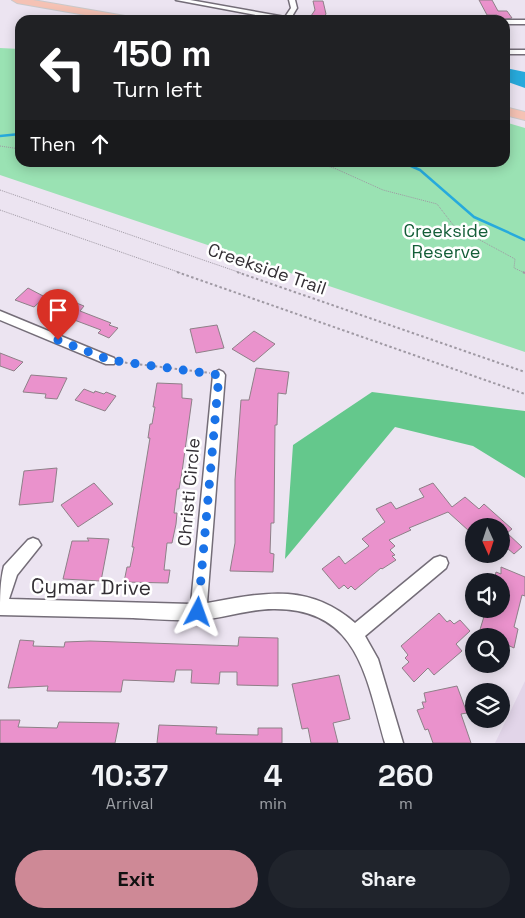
<!DOCTYPE html>
<style>
:root{--surface:#171b24;--page:#20242c;--text:#f1f3f6;--muted:#9ea1a6;--accent:#ce8996}
body{margin:0;font-family:"Space Grotesk",sans-serif;background:var(--page);color:var(--text);height:100vh;display:flex;flex-direction:column;font-size:19px;white-space:nowrap}
*{box-sizing:border-box;margin:0}
p{font-size:16px;color:var(--muted)}
.icon{flex:none;width:28px;height:28px;fill:none;stroke:currentColor;stroke-width:2;stroke-linecap:round;stroke-linejoin:round}
.map{position:relative;height:743px;overflow:hidden}
.sheet{display:flex;flex-direction:column;background:var(--surface);flex:1}
.sheet>*{flex:none}
.top-card{position:absolute;left:15px;top:15px;width:495px;height:152px;border-radius:15px;box-shadow:0 2px 12px #0003;background:#202124;color:#fff;overflow:hidden}
.needle{width:32px;rotate:177deg}
.fabs{position:absolute;left:465px;top:518px;display:grid;gap:10px}
.fabs a{display:grid;place-items:center;width:45px;height:45px;border-radius:50%;background:var(--surface);box-shadow:0 2px 12px #0003;font-size:25px}
.pin{position:absolute;display:grid;place-items:center;width:42px;height:42px;color:#fff;margin:-51px -21px;border-radius:50% 50% 50% 0;rotate:-45deg;box-shadow:0 0 5px #0007}
.pin .icon{rotate:45deg}
.me{position:absolute;width:55px;margin:-28px;rotate:4deg;stroke-linejoin:round;filter:drop-shadow(0 0 4px #0008)}
.turn{display:flex;align-items:center;gap:18px;height:105px;padding:0 15px;font-size:22px}
.turn .icon{width:65px;height:65px;stroke-width:2.5}
.turn b{display:block;font-size:35px;line-height:42px}
.then{display:flex;align-items:center;height:48px;padding:0 15px;background:#0003;gap:10px;font-size:19px}
.eta{display:flex;justify-content:space-evenly;align-items:center;height:85px;text-align:center}
.eta b{font-size:30px;font-weight:700;line-height:35px}
.cta{display:flex;gap:10px;margin-top:auto;padding:10px 15px}
.cta a{flex:1;height:58px;border-radius:30px;background:var(--accent);color:#111;font-size:20px;font-weight:700;line-height:58px;text-align:center}
.cta a+a{background:var(--page);color:var(--text)}
.map>svg:first-child{display:block}
.built{fill:#e2d5e9}
.green{fill:#9ae2b3}
.forest{fill:#64c88c}
.water{fill:#27aadc}
.lines{fill:none;stroke-linecap:round;stroke-linejoin:round}
.stream{stroke:#27aadc;stroke-width:2.5}
.building{fill:#ea92cc;stroke:#8e8088}
.minor-casing{stroke:#746d78;stroke-width:3}
.highway-casing{stroke:#cac9ca;stroke-width:2}
.path-far1{stroke:#9f99a3;stroke-width:1;stroke-dasharray:1 1;stroke-linecap:butt}
.path{stroke:#9f99a3;stroke-width:2;stroke-dasharray:2.5 2.5;stroke-linecap:butt}
.minor{fill:#fff;fill-rule:evenodd}
.highway{fill:#f5c2b4;fill-rule:evenodd}
.route{stroke:#1a73e8;stroke-width:9;stroke-dasharray:0 16.2}
.labels{text-anchor:middle;stroke-width:5;stroke-linejoin:round;paint-order:stroke}
.park-label{font-size:18px;fill:#145e38;stroke:#fff}
.street-label{font-size:18px;fill:#332f34;stroke:#fff}
.near-street-label{font-size:21px;fill:#332f34;stroke:#fff}
</style>
<div class="map">
<svg width="525" height="743" viewBox="0 0 525 743">
<rect width="100%" height="100%" fill="#ece4f1"/>
<!-- built -->
<polygon class="built" points="525,681 525,743 495,743"/>
<!-- green -->
<polygon class="green" points="0,48 20,49 20,162 505,162 505,122 525,128 525,352 0,175"/>
<!-- forest -->
<polygon class="forest" points="372,392 525,411 525,478 473,446 395,427 285,559 293,445"/>
<!-- water -->
<polygon class="water" points="505,68 525,72 525,88 505,81"/>
<g class="lines">
<!-- stream -->
<g class="stream">
<polyline points="0,136 20,134"/>
<polyline points="402,162 420,170 474,217 525,240"/>
</g>
</g>
<!-- building -->
<g class="building">
<polygon points="479,0 492,0 498,11 507,11 512,18 500,20 497,15 487,15"/>
<polygon points="313,1 323,1 326,14 323,18 311,16 315,10"/>
<polygon points="28,288 45,297 34,307 15,300"/>
<polygon points="59,296 84,306 80,311 111,323 109,325 118,328 109,338 98,333 101,330 61,315 66,311 50,305"/>
<polygon points="217,325 224,348 196,353 190,329"/>
<polygon points="254,331 275,344 254,362 232,349"/>
<polygon points="0,353 23,362 14,371 0,366"/>
<polygon points="256,368 289,372 286,394 278,393 277,425 275,425 274,523 271,523 270,553 274,554 273,572 230,571 235,543 235,480 241,400 249,400"/>
<polygon points="31,375 67,378 57,399 45,398 46,394 23,392"/>
<polygon points="157,383 182,384 182,398 192,399 182,472 179,489 177,489 174,513 177,513 176,524 172,543 167,543 164,570 170,570 168,583 124,582 127,567 130,567 134,547 132,547 150,438 148,438 150,424 152,424 155,407 153,407"/>
<polygon points="84,389 94,393 95,391 104,394 106,392 116,396 105,411 75,400"/>
<polygon points="57,468 53,502 19,505 24,471"/>
<polygon points="94,483 113,504 78,527 61,505"/>
<polygon points="433,483 452,507 465,497 479,509 484,504 512,529 507,533 522,547 514,554 507,548 501,554 501,526 474,526 469,531 448,512 409,528 411,530 389,540 395,546 390,550 395,555 392,556 396,560 382,569 381,568 355,590 351,586 348,589 344,585 339,589 322,569 339,556 345,564 369,546 362,539 385,522 376,509 391,502 396,509 424,497 419,489"/>
<polygon points="87,538 109,539 101,581 63,579 72,541 89,541"/>
<polygon points="501,567 525,577 525,596 522,595 514,627 518,629 514,648 501,642 501,636 487,636 479,633 485,613 487,614 489,609 501,609 501,581 494,581 496,572 501,574"/>
<polygon points="439,613 447,622 450,620 454,624 460,620 470,631 456,644 462,651 434,675 428,668 414,682 402,668 409,662 405,658 408,655 401,646"/>
<polygon points="239,637 278,638 278,686 237,685 237,672 220,672 219,684 191,683 192,670 176,670 174,682 123,680 121,692 47,691 48,686 8,688 20,640 34,641 33,646 64,647 65,642 90,641 238,646"/>
<polygon points="339,675 350,719 333,723 338,743 311,743 308,728 302,729 292,684"/>
<polygon points="457,686 467,713 461,714 471,743 433,743 428,729 425,730 417,710 424,708 422,702 426,702 424,693"/>
<polygon points="0,720 20,720 18,727 57,728 59,722 119,723 115,743 0,743"/>
<polygon points="159,725 217,727 216,734 258,735 258,728 282,728 282,743 157,743"/>
</g>
<g class="lines">
<!-- minor casing -->
<g class="minor-casing">
<g id="minor">
<polygon points="176,0 190,0 285,17 291,8 289,0 295,0 297,8 291,18 296,20 282,20"/>
<rect x="505" y="20" width="20" height="4"/>
<rect x="505" y="50" width="20" height="4"/>
<polygon points="0,311 114,358 116,361 114,364 106,364 0,320"/>
<path d="M219,370L223,372L225,375L207,603C263,593 308,582 355,623L434,558L440,556L446,558L448,563L446,568L365,636L378,659L403,743H385C366,678 359,608 273,609C247,609 223,619 198,620C176,621 154,619 133,618C89,617 44,616 0,615C0,598 0,581 4,566L28,540L33,538L38,540L41,545L17,575L9,599L191,604L213,375L215,372Z"/>
</g>
</g>
<!-- highway casing -->
<g class="highway-casing">
<g id="highway">
<polygon points="12,0 33,0 131,17 136,20 114,20 17,3"/>
<polygon points="505,107 525,112 525,120 505,115"/>
</g>
</g>
<!-- path-far1 -->
<g class="path-far1">
<polyline points="0,146 20,149"/>
<polyline points="115,162 132,162"/>
<polyline points="314,162 334,168 383,190 437,204 454,226 515,259 514,268 525,273"/>
<polyline points="0,190 241,273"/>
<polyline points="0,210 181,273"/>
</g>
<!-- path -->
<g class="path">
<polyline points="177,272 525,394"/>
<polyline points="237,272 525,372"/>
<polyline points="523,272 525,273"/>
<polyline points="120,362 210,373"/>
</g>
<!-- minor -->
<use href="#minor" class="minor"/>
<!-- highway -->
<use href="#highway" class="highway"/>
</g>
<g class="lines">
<!-- route -->
<polyline class="route" points="58,340 110,360 219,375 198,612"/>
</g>
<g class="labels">
<!-- park labels -->
<g class="park-label">
<text x="446" y="237">Creekside<tspan x="446" dy="21">Reserve</tspan></text>
</g>
<!-- street labels -->
<g class="street-label">
<text transform="translate(267 269) rotate(19)" y="6">Creekside Trail</text>
<text transform="translate(189 492) rotate(-85)" y="6">Christi Circle</text>
</g>
<!-- near-street labels -->
<g class="near-street-label">
<text transform="translate(91 587) rotate(1)" y="7">Cymar Drive</text>
</g>
</g>
</svg>
<div class="fabs">
<a><svg class="needle" viewBox="-14 -14 28 28"><path d="M0-13l5 13h-10z" fill="#e53935"/><path d="M0 13l5-13h-10z" fill="#9ea1a6"/></svg></a>
<a><svg class="icon" aria-label="sound" viewBox="0 0 24 24"><path d="M4 9h4l5-4v14l-5-4H4zM17 9q2 3 0 6"/></svg></a>
<a><svg class="icon" aria-label="search" viewBox="0 0 24 24"><circle cx="10" cy="10" r="6"/><path d="M15 15l6 6"/></svg></a>
<a><svg class="icon" aria-label="layers" viewBox="0 0 24 24"><path d="M12 4l9 5-9 5-9-5zM3 14l9 5 9-5"/></svg></a>
</div>
<div class="pin" style="left:58px;top:340px;background:#d93025"><svg class="icon" aria-label="arrive" viewBox="0 0 24 24"><path d="M6 21V4h12l-3 4 3 4H6"/></svg></div>
<svg class="me" style="left:198px;top:612px" viewBox="-20 -20 40 40"><path d="M0-17L14 15 0 8-14 15z" fill="#1a73e8" stroke="#fff" stroke-width="4"/></svg>
<div class="top-card">
<div class="turn"><svg class="icon" aria-label="left" viewBox="0 0 24 24"><path d="M17 20v-9H6M10 6l-5 5 5 5"/></svg><div><b>150 m</b>Turn left</div></div>
<div class="then">Then<svg class="icon" aria-label="ahead" viewBox="0 0 24 24"><path d="M12 20V5M6 11l6-6 6 6"/></svg></div>
</div>
</div>
<section class="sheet">
<div class="eta">
<div><b>10:37</b><p>Arrival</p></div>
<div><b>4</b><p>min</p></div>
<div><b>260</b><p>m</p></div>
</div>
<div class="cta"><a>Exit</a><a>Share</a></div>
</section>
